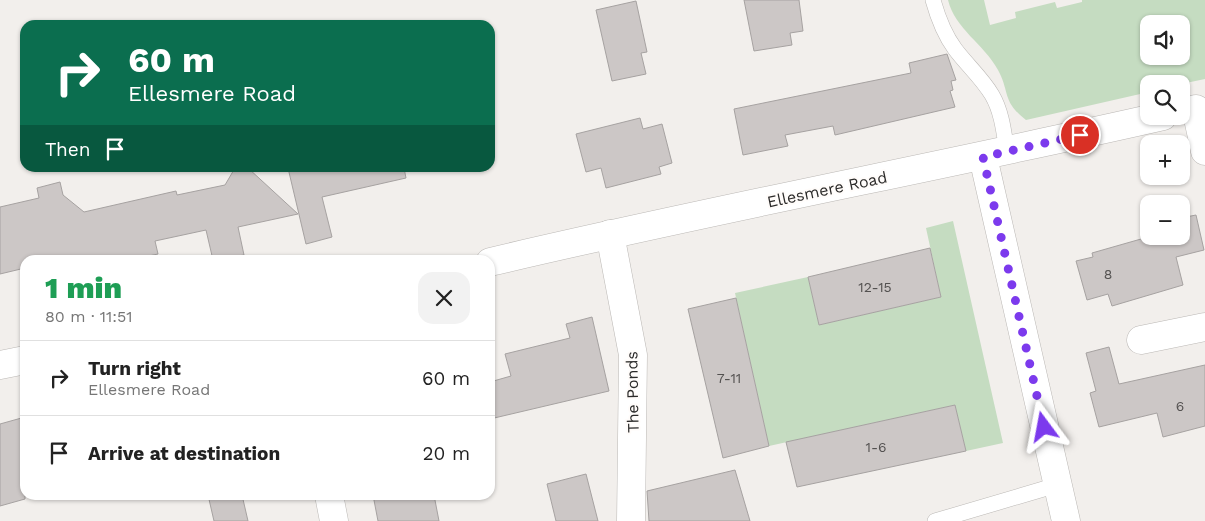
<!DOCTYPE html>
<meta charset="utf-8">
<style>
:root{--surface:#fff;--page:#f2f2f2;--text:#222;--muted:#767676;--line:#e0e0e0}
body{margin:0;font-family:"Work Sans",sans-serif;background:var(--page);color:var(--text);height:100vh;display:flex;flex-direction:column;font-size:19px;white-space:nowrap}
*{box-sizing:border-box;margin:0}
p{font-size:16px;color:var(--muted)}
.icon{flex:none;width:28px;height:28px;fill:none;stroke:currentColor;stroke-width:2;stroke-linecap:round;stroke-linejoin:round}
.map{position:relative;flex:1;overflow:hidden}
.side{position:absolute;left:20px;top:255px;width:475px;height:245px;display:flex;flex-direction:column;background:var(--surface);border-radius:15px;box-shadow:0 1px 4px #0004}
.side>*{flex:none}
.guide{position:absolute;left:20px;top:20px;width:475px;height:152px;border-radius:15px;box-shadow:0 1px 4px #0004;background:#0b6e4f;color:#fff;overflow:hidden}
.fabs{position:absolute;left:1140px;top:15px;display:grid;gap:10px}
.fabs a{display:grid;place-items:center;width:50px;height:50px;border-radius:10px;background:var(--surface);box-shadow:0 1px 4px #0004;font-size:25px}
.pin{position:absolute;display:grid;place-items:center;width:42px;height:42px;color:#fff;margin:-21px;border:2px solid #fff;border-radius:50%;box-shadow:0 1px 5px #0007}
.me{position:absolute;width:55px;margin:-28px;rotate:347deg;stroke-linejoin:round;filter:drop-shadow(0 0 4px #0008)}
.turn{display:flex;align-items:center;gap:18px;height:105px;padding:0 25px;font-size:22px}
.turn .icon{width:65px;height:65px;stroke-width:2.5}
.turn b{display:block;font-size:35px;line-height:42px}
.then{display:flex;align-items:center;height:48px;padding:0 25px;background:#0003;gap:10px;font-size:19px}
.round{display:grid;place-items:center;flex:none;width:52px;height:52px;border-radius:15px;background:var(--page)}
.summary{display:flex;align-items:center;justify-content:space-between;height:85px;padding:0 25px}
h1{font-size:30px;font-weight:800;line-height:38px;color:#1e9e55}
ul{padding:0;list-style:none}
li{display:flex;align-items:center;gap:15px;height:75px;padding:0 25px;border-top:1px solid var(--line)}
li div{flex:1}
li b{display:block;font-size:19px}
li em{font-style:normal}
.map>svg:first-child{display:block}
.green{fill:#c5dcc1;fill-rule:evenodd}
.building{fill:#ccc7c6;stroke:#a6a2a1}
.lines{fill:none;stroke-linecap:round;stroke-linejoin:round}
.lane-casing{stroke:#bbb8b5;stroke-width:16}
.street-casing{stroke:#bbb8b5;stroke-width:29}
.lane{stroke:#fff;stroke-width:15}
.street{stroke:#fff;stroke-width:28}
.route{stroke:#7c3aed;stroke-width:9;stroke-dasharray:0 16.2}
.labels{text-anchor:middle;stroke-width:4;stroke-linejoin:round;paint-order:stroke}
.number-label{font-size:14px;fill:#535150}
.street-label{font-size:16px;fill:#2b2a29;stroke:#fffcfa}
</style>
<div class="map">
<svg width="1205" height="521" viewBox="0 0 1205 521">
<rect width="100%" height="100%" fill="#f2efec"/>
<!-- green -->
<g class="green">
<path d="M948,0H984L990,25L1016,18L1015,12L1055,2L1057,8L1082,2V0H1205V79L1181,84H1149V92L1026,120C1002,102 1010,92 998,70C984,44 955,29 948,0ZM1149,24H1181V56H1149Z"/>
<polygon points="953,221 1003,443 966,451 955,405 769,446 735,293 808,277 819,325 941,297 926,228"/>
</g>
<!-- building -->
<g class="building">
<polygon points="744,0 799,0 803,31 790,33 792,45 754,51"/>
<polygon points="636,1 647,52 641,53 646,74 612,81 596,10"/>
<polygon points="947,54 956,80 951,81 953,90 950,91 955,107 835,135 833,126 785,135 788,146 743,155 734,109 911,73 909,63"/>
<polygon points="640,118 643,129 662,124 672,163 659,167 661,174 606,188 601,168 586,172 576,134"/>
<polygon points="235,168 248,168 298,214 238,227 244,255 213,260 206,230 155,241 158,254 130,260 25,260 25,268 0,274 0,207 39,198 37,188 60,182 63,195 84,212 176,191 177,195 225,185"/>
<polygon points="288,168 404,168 406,178 322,197 332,237 306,244"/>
<polygon points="1196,215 1204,250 1176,257 1183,285 1112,306 1108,294 1087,300 1076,261 1093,257 1092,253 1148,237 1145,227 1149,226 1149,236 1181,236 1181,218"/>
<polygon points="930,248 941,297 819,325 808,277"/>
<polygon points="736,298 769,446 723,458 688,309"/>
<polygon points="592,317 609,391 490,419 490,382 511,376 505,354 570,338 566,324"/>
<polygon points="1109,347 1119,384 1205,365 1205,426 1163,437 1157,413 1099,427 1090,393 1096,391 1086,353"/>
<polygon points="955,405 966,451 797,487 786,442"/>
<polygon points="25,417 25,499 0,506 0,424"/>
<polygon points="735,470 750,521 649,521 647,491"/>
<polygon points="586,474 598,521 556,521 547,484"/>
<polygon points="208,495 242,495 248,521 214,521"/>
<polygon points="373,495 434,495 439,521 378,521"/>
</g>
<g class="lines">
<!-- lane casing -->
<g class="lane-casing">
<g id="lane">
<path d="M933,0C938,18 944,34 955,49C967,65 982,78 992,95C1002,112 1004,133 1007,152"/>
<polyline points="935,521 1057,485"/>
</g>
</g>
<!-- street casing -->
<g class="street-casing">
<g id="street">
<polyline points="1196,109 1205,151"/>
<polyline points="983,157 1066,521"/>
<polyline points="610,234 633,355 631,521"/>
<path d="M490,262C713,209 939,167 1163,116"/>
<polyline points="1141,340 1205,327"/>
<polyline points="0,365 25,360"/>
<polyline points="329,495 334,521"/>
</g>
</g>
<!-- lane -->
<use href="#lane" class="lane"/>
<!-- street -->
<use href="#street" class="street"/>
</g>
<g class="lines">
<!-- route -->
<polyline class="route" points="1044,427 983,157 1080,135"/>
</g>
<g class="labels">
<!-- number labels -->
<g class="number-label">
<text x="1108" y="279">8</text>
<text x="875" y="292">12-15</text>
<text x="729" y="383">7-11</text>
<text x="1180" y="411">6</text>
<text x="876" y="452">1-6</text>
</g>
<!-- street labels -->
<g class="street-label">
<text transform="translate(827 189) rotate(-12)" y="6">Ellesmere Road</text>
<text transform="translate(632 392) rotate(-91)" y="6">The Ponds</text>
</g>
</g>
</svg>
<div class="fabs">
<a><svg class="icon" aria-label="sound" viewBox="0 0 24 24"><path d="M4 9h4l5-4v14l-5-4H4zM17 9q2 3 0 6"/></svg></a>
<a><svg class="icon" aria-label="search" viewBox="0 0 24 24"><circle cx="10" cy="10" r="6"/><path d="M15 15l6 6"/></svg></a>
<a>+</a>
<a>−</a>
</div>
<div class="pin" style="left:1080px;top:135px;background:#d93025"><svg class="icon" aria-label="arrive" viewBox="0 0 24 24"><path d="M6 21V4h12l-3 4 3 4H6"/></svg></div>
<svg class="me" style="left:1044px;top:427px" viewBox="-20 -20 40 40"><path d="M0-17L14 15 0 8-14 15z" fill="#7c3aed" stroke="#fff" stroke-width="4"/></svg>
<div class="guide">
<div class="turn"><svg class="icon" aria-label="right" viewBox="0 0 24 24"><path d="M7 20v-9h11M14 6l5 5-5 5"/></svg><div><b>60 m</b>Ellesmere Road</div></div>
<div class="then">Then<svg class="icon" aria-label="arrive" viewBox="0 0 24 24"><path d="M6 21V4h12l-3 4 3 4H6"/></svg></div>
</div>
<section class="side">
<div class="summary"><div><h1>1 min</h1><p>80 m · 11:51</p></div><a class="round"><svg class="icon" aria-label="close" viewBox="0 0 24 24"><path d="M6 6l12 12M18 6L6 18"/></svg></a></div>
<ul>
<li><svg class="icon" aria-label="right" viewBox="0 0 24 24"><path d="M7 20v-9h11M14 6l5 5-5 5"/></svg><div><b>Turn right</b><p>Ellesmere Road</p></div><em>60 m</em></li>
<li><svg class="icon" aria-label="arrive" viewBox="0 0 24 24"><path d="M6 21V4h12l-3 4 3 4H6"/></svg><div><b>Arrive at destination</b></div><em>20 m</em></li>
</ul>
</section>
</div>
